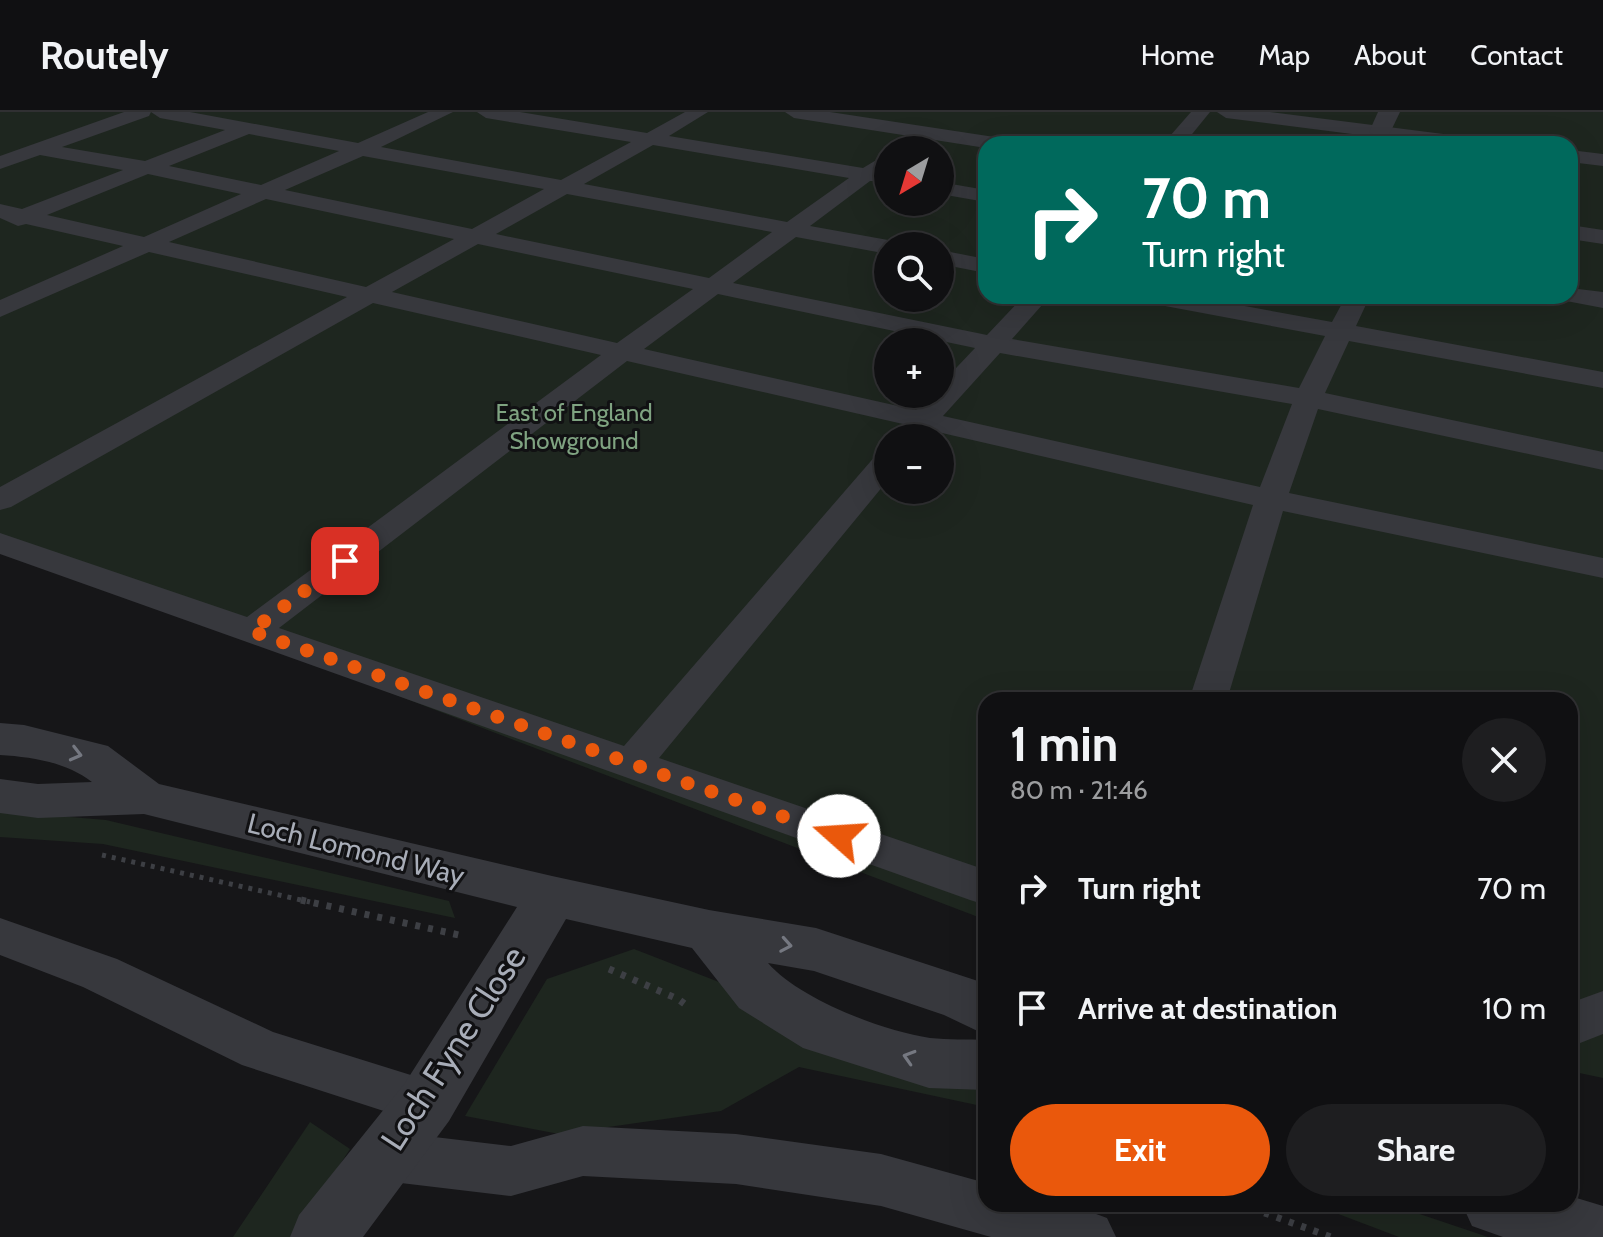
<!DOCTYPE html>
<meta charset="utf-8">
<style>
:root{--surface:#101012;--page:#1e1e20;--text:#f1f3f6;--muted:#9c9d9f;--line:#303032;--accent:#ea580c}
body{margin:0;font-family:Cabin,sans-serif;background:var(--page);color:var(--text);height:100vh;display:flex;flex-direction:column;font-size:30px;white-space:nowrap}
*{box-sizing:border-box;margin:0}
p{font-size:26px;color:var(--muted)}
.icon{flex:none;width:44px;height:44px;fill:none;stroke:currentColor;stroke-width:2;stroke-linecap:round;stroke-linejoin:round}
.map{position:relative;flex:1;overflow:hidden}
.details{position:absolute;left:978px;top:580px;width:600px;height:520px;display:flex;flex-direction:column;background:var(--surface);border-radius:24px;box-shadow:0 8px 32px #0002,0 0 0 2px var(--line)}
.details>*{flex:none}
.guide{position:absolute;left:978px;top:24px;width:600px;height:168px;border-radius:24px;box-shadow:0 8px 32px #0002,0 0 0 2px var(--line);background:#00695c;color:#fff;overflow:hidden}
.needle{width:52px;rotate:218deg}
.buttons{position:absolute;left:874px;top:24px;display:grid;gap:16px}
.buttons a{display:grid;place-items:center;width:80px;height:80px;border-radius:50%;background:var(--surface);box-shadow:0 8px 32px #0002,0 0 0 2px var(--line);font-size:40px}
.pin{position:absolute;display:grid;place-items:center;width:68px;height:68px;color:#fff;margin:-34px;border-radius:16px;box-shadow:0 4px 12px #0006}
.me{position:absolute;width:88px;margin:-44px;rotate:289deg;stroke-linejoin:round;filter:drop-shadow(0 0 6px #0008)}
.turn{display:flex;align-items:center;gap:28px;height:168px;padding:0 32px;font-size:36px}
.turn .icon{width:104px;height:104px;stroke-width:2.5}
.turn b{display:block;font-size:56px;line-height:68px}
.round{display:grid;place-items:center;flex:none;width:84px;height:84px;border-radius:42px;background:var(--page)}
.head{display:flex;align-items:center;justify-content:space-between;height:136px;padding:0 32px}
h1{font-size:48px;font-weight:700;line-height:60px}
.primary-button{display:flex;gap:16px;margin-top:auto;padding:16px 32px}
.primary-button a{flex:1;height:92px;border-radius:48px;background:var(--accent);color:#fff;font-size:32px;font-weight:700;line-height:92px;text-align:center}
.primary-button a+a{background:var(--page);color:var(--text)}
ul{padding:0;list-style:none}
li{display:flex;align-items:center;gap:24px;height:120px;padding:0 32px}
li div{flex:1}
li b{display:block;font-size:30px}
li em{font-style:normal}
header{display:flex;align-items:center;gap:48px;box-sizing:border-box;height:112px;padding:0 40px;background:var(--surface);border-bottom:2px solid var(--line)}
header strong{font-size:38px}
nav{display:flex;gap:44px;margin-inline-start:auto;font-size:28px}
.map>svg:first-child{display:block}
.green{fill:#1e261f;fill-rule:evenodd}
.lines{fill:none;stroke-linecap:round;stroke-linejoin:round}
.path-far1{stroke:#3d3f44;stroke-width:5;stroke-dasharray:4 6;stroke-linecap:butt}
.path{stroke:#3d3f44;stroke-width:7;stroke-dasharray:5 8;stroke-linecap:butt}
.service{fill:#37383d;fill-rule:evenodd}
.pedestrian{fill:#37383d;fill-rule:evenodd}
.minor{fill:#37383d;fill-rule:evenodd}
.oneway{stroke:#757881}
.route{stroke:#ea580c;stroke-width:14;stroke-dasharray:0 25.2}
.labels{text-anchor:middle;stroke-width:6;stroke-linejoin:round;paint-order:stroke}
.far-park-label{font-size:24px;fill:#7fa381;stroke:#111113}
.street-label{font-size:28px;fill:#a8adb8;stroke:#111113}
.near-street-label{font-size:34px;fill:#a8adb8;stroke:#111113}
</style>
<header>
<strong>Routely</strong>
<nav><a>Home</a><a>Map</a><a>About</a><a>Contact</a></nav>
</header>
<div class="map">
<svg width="1603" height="1125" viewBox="0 0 1603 1125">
<rect width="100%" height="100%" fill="#161618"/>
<!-- green -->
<g class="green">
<path d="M0,0H1603V966L1570,959V588H986V808L0,432ZM986,32H1570V184H986ZM888,38H940V90H888ZM888,134H940V186H888ZM888,230H940V282H888ZM888,326H940V378H888Z"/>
<polygon points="0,699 106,708 449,789 455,806 103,732 0,725"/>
<polygon points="634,837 986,974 986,995 799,955 721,999 559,1022 465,1004 547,867"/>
<polygon points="310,1010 350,1037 293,1125 233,1125"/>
<polygon points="1312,1092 1390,1092 1488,1125 1399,1125"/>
</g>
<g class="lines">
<!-- path-far1 -->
<polyline class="path-far1" points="102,743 310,790"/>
<!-- path -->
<g class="path">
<polyline points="301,788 459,823"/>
<polyline points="609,857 678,887 690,896"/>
<polyline points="1240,1092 1331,1125"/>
</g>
<!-- service -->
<g class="service">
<path d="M124,0H190L358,31L428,0H453L381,35L561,68L631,30L486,6L477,0H520L647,21L685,0H708L669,24L863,56L888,41V57L884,60L888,61V69H870L810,114L888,128L899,134H888V142L796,125L733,171L987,223L1024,184H1050L1012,227L1299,276L1325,224L1149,191L1140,189L1137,184H1190L1332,210L1346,184H1370L1356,214L1603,260V276L1349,229L1325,281L1603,340V358L1318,297L1289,381L1603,446V466L1283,399L1227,588H1189L1253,393L929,318L922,326H895L903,312L627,249L279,516L624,634L877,342L888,339V368L659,646L986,758V793L970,788L0,442V421L247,505L601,243L373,191L11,395L0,398V375L347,185L149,140L0,205V188L123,134L26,112L18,114L0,106V92L22,97L123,58L40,43L0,57V44ZM151,0L160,6L225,18L145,49L62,35L149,4ZM249,22L339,39L261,73L169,54ZM653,33L849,66L787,110L584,72ZM363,44L544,77L472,117L285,78ZM148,62L241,82L144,125L47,103ZM567,82L772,120L709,166L496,122ZM266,87L454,127L366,175L169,130ZM478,132L693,177L617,231L392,180ZM718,182L975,236L940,273V282H931L916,298L644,237ZM1000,241L1292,292L1260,375L943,304Z"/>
<polygon points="785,0 830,0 1001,26 1011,32 986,32 986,36 794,6"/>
<polygon points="1191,0 1210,0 1184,32 1163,32"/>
<polygon points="1217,0 1270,0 1475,26 1485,32 1430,32 1226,6"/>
<polygon points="1570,38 1603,42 1603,54 1570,50"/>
<polygon points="940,70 986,78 986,90 940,82"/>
<polygon points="1570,113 1603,118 1603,132 1570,127"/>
<polygon points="940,138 986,147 986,161 940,152"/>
<polygon points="1570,176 1603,180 1603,196 1561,188 1558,184 1570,184"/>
<polygon points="0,806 117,847 273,920 446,974 453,990 446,1006 427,1013 242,953 83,875 0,843"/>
<polygon points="1603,879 1603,922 1570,935 1570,891"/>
<path d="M583,1014L736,1022L881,1042L986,1071V1092C1030,1092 1065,1089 1107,1106L1116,1125H991L881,1094L736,1072L583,1064L511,1084L384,1069L365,1061L357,1044L365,1027L384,1019L511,1034Z"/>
</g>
<!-- pedestrian -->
<polygon class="pedestrian" points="1378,0 1400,0 1388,25 1380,27 1369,20"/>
<!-- minor -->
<g class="minor">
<path d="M0,611L24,613L108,634L159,672L552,764L709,798L816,816L984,871L986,923L944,903L814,859L768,851C799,887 883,919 930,926C948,928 968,927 986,928V978L929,976L803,936L739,896L692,836L566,807L449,1009L363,1125H290L299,1103L405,971L517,795L144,702L38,706L0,701V667L38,672L92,670C66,650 32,645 0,643Z"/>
<polygon points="1570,1084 1603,1094 1603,1125 1503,1125 1472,1114 1462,1092 1570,1092"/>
</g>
</g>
<!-- one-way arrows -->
<defs><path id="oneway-chevron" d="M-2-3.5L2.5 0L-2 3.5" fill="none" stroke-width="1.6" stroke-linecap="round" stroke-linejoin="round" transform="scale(2)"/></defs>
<g class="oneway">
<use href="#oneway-chevron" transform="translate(76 642) rotate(14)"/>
<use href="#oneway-chevron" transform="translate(786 833) rotate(10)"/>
<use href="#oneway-chevron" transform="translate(909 945) rotate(-163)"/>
</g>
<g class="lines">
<!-- route -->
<polyline class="route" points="345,449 251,519 839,724"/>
</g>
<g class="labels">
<!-- far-park labels -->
<g class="far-park-label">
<text x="574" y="309">East of England<tspan x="574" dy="28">Showground</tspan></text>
</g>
<!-- street labels -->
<g class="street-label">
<text transform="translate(356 737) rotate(14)" y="10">Loch Lomond Way</text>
</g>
<!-- near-street labels -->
<g class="near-street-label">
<text transform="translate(453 936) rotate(-57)" y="12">Loch Fyne Close</text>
</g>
</g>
</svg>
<div class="buttons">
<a><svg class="needle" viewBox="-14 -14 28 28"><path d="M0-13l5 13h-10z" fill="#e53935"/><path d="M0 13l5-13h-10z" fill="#9c9d9f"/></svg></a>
<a><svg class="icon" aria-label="search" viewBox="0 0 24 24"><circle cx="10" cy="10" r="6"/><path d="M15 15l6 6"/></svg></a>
<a>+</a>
<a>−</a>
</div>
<div class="pin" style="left:345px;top:449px;background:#d93025"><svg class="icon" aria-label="arrive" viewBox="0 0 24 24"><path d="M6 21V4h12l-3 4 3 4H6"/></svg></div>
<svg class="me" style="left:839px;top:724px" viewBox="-20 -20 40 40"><circle r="19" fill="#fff"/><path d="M0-13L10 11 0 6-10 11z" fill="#ea580c"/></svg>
<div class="guide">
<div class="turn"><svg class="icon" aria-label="right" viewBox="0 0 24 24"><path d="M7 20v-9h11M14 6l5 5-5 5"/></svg><div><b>70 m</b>Turn right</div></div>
</div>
<section class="details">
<div class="head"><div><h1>1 min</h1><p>80 m · 21:46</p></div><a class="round"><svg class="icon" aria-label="close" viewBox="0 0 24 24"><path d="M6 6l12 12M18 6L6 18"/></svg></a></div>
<ul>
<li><svg class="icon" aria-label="right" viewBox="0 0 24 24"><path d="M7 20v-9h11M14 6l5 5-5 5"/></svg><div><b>Turn right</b></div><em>70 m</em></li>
<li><svg class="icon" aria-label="arrive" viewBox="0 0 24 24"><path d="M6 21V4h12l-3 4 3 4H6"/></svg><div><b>Arrive at destination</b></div><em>10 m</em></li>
</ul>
<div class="primary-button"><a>Exit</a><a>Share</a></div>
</section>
</div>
